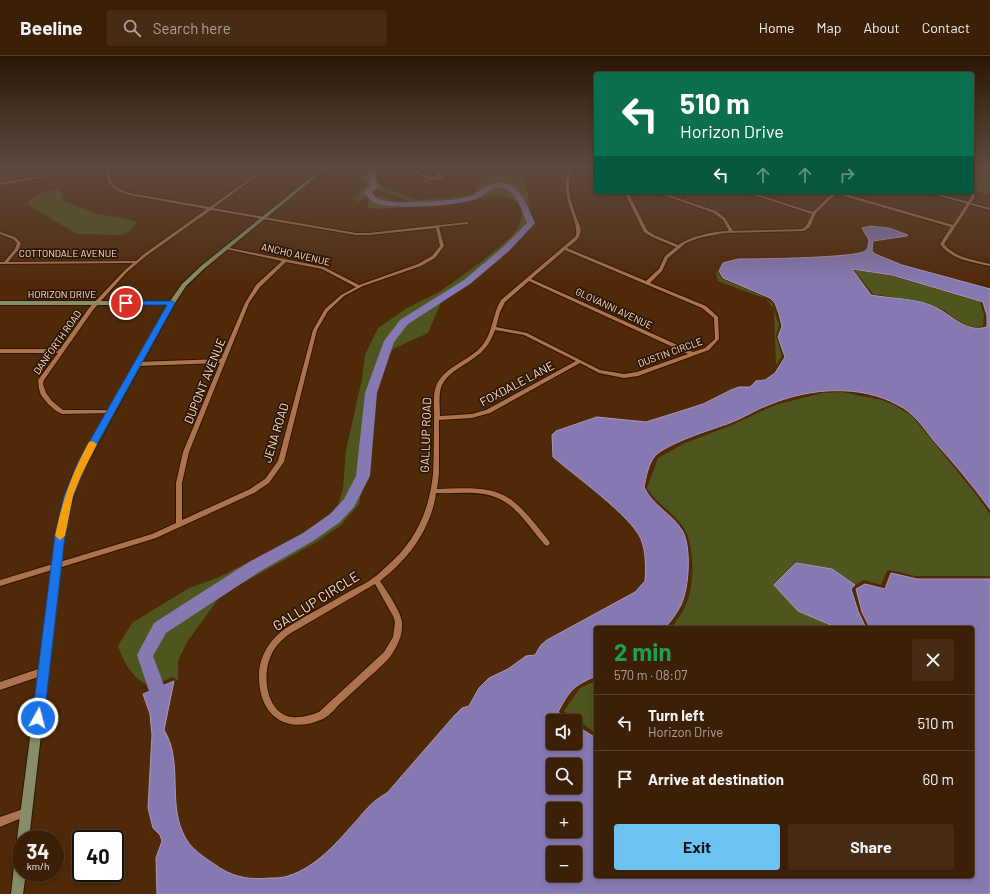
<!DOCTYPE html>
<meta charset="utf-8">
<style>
:root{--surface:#3c1f07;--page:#472c15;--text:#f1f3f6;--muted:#aca29b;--line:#553d28;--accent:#6cc3f2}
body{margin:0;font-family:Barlow,sans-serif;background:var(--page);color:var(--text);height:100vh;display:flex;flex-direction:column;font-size:15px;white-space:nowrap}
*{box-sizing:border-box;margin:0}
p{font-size:13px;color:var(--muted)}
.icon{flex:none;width:22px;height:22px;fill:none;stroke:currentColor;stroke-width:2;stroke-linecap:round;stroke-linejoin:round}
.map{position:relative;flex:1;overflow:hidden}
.side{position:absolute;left:594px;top:570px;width:380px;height:252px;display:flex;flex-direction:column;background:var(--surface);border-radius:4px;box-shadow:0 2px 6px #0003,0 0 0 1px var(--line)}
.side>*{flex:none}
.hud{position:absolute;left:594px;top:16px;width:380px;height:122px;border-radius:4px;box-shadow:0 2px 6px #0003,0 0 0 1px var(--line);background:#0b6e4f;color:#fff;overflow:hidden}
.tools{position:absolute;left:546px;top:658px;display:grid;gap:8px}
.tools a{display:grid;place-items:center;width:36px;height:36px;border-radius:4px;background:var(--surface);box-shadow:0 2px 6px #0003,0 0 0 1px var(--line);font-size:20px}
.speed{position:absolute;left:12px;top:774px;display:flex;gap:8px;font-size:20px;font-weight:700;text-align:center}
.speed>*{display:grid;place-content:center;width:52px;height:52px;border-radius:50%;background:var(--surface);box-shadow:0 2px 6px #0003,0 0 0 1px var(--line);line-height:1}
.speed small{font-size:10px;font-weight:400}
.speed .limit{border:2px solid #111;border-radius:6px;background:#fff;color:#111}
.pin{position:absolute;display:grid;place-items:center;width:34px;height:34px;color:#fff;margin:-17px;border:2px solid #fff;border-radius:50%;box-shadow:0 1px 4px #0007}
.me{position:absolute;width:44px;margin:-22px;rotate:7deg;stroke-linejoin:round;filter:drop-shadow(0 0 3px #0008)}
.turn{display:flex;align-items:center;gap:14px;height:84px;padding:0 20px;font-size:18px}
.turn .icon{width:52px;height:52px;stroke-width:2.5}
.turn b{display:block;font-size:28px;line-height:34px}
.lanes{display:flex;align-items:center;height:38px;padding:0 20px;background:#0003;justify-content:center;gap:20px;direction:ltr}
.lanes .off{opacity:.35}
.round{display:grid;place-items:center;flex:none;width:42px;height:42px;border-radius:4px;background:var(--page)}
.head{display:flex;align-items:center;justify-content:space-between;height:68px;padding:0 20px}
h1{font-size:24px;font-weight:700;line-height:30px;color:#1e9e55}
.button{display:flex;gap:8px;margin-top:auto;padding:8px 20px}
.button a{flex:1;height:46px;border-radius:4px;background:var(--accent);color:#111;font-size:16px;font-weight:700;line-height:46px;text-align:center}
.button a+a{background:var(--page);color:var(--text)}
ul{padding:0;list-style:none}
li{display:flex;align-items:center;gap:12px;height:56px;padding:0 20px;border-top:1px solid var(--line)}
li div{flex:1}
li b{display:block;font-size:15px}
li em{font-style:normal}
header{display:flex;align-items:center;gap:24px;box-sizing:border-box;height:56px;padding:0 20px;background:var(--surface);border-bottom:1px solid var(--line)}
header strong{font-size:19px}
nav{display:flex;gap:22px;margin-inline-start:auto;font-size:14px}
.search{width:280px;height:36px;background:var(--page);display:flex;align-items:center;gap:10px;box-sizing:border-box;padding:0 14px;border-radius:4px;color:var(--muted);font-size:15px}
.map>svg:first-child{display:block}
.green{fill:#4f551e}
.water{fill:#8679b2;stroke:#aa98b9;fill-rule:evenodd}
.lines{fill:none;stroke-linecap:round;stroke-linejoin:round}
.river{fill:#8679b2;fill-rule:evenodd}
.street-casing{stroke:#2f1401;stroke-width:2}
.secondary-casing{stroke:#2f1401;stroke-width:2}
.street{fill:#ac734c;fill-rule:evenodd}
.secondary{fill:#878d68;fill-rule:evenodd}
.route{fill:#1a73e8;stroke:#114b97}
.slow{fill:#f59e0b}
.labels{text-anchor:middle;stroke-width:3.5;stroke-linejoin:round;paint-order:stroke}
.far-street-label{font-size:10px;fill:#ffdfca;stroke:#2c1606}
.street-label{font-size:12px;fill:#ffdfca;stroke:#2c1606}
.near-street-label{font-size:14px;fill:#ffdfca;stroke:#2c1606}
</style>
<header>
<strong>Beeline</strong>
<div class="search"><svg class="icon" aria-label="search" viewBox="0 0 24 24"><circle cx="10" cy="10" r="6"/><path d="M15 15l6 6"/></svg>Search here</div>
<nav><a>Home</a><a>Map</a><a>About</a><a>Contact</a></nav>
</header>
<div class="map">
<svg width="990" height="838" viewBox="0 0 990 838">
<rect width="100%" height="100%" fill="#502909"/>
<!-- green -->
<g class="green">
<path d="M361,111H370L371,117L382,130L419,144L466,140L473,138L482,122C497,117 511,119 526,124L532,169L524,178L442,244L428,277L393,293L379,316L368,403L359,448L341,469L315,487L221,539L187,586L178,605V625L173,621L147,632V629C131,620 124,607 118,590L132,567L189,532L217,522L287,487L335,460L343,432L346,394L362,323L365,299L378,272L407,252L439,236L481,206L512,180L520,168L523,153L512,143L501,140L483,141L463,145L380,153L368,152L367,147L372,141L382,140L394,143L393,146L401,147L408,145L377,134L369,137L359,146L351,143L367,128L362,119Z"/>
<polygon points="978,115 990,120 990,139 974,134 972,120"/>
<polygon points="60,133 63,145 98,158 123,162 137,166 130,175 122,179 77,178 28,149 29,144 41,137"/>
<path d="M856,214L892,220L980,246L984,259L983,270C963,275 953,257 937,251C917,242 894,242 873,238L855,215Z"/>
<polygon points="717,215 722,223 760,239 772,247 779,269 776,280 782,300 776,309 774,253 766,243 718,225 716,217"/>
<path d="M842,336L882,344L896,350L912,360L975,437L990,458V520H915L890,514L887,515L881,529L864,524L855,529L832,513L798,555L838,572H671C676,565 681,559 685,551C695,531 696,486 681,468C671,455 655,446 647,432L658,402L685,387L732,369L775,349L822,337Z"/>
<polygon points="596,625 596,677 564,655 580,632"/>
</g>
<!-- water -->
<g class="water">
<path d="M870,170L889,172L908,179L907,180L873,185L872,195L875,198L902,209L990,233V453C972,429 954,407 934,385C923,371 914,357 898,349C860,328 810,332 771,348C756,353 742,363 727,368C710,374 668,387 655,400C648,408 646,422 644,431C652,449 672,458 682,474C692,491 689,532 681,549C677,557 671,565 665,572H596V620C573,630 570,634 558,656L569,665H553V687H575V669L596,682V820H972V572H870L862,556L856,533L865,528L885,533L891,517L917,523H990V838H157L156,802L162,785L160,779L153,772L148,752L152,679L150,658L143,638L174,625L164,674C183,704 168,745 183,777C190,794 206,802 220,812C236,822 252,824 270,822C275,822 282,822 288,820C317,811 338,785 358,763C367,752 374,744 387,737L454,660L462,652L469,650L479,632L489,622L508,613L526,600L535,599L541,589L547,584L635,536L645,525C646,512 646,496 641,483C631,460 574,419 553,401L552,379L556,375L597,361L646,366L678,356L703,348L731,334L739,331H750L756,325L765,324L775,317L785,301L778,281L782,270L779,258L775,247L770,242L723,222L719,215L723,207L738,203C756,203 856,202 865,195C869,192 868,188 869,184L862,172ZM852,213L892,219L983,246L987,260V271C966,277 954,261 937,252C918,242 892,243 871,239ZM553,709H575V731H553ZM553,753H575V775H553ZM553,797H575V819H553Z"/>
<polygon points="796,507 832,513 855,529 851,533 858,555 866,572 838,572 798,555 774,529"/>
</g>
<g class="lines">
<!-- river -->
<path class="river" d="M366,111H373L378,130L372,137C375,140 378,143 382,144C396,149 456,145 471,140C479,137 484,130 492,128C517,119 527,150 535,167L509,195L470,228L408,268L394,286L377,337L370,420L354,451L340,466L313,485L259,516L166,577L153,600L165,632L162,638L156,641L150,638L137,599L154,567L249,506L303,477L330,458L344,443L356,420L365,337L384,285L400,264L464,224L503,191L527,167C521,154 518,137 503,132C493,128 485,140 476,143C460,150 391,154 375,147C371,145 367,141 364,137L370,130Z"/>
<!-- street casing -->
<g class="street-casing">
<g id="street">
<polygon points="95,111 100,111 0,129 0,127"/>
<path d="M106,111H109C110,128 114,132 130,137L210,151L266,111H269L213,152L356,177H369L467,166L469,167L467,168L439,171L444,190L435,202L421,210L363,230L344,240L328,255L317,274L284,406L269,427L254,437L156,482L0,530V524L152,478L176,467V427L183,396L220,307L137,310L134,308L137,306L221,303L245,247L256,229L282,205L226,193L224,192L225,191L324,211L359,229L418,208L432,200L440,190L436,172L369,179H356L211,154L146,200L126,217L93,254L44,324L43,328L46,337L52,345L63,354H110L113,356L112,357L62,358L56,355L48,348L41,339L39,333L38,324L58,297H0V293H60L89,252L124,215L133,207L0,208V206H4L15,193L17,187L13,183L0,178V176L15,181L21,187L19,193L8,206L136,205L144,198L207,153L129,139C113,134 105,128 106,111ZM286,206L322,213L356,231L341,239L325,253L313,274L278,405L265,423L250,433L182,464V427L189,396L249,247L260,231Z"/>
<path d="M411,111H414C420,118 431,123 439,121L436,120V118L453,111H457L440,119L443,121L442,123C432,126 417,120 411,111Z"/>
<path d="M571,111H574C564,129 571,145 577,163C579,168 582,173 580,178C579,184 571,188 567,192L646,225L659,213L665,200L676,191L652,181L644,176L624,136H628L647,174L654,179L678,189C692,180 713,175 729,175L723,164L714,157L655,136H660L716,155L725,162L733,175L802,173L806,170L812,158L744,136H750L813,156L833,136H839L953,169L971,141L970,136H972V135L974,136L975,141L944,188C955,202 974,204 990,208V210C972,206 952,204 940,188L951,171L836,138L816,157L810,171L804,175L724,177L699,182L686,187L668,202L662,215L650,227L706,250L718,261L719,283L709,294L638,320L624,322L599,317L580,307L490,357L472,362L439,364V418L437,433C462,433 493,428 514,446C528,457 538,472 549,485L550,487L549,489L547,490L545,489C532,475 521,456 505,446C485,433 458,438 436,437C433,462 419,488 401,506C395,513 387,519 380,525C386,534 402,557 402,567C403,580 397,591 390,601C386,606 380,611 375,616C364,625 354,635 343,645C337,650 331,659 323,663C288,679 260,661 259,623C258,602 269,584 286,572C308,558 330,547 352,534C359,530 367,527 373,522C378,519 382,514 387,510C416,485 429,455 433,418C434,398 434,377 434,357C434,349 433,339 436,330C444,311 468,305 481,291C493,278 492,259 501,244L576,180C577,173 575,167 573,161C567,143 561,128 571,111ZM565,194L702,252L714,262L715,283L705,292L693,296L531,223ZM529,225L688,298L637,316L624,318L600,314L527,277L496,271L500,256L505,246ZM495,274L524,279L576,305L486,354L472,358L440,360C440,350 438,338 442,329C449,315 466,309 478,299C486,293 491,285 495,274ZM375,528L393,560L395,566L393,581L384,596L319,656C311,659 302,662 292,661C267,658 262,621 270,602C274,591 282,583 291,577Z"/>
<polygon points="973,111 976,111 974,116 972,117"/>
<polygon points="980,111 983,111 972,122 972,119"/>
<polygon points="44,611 47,612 48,615 47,618 0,634 0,626"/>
<polygon points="26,752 29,753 30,756 29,759 0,771 0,761"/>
</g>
</g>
<!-- secondary casing -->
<g class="secondary-casing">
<g id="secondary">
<polygon points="324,111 328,111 205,212 186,230 175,247 80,420 73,440 64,479 29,783 21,783 21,788 19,787 17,783 56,479 65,440 73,418 168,249 0,249 0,245 170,245 182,228 201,210"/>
<polygon points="925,136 932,136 990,152 990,154"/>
<polygon points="21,795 21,817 26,817 23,838 11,838 15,801 17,797"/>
</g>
</g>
<!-- street -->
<use href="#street" class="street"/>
<!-- secondary -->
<use href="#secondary" class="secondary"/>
</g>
<!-- sky -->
<linearGradient id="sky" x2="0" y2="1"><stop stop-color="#2c1705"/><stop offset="0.49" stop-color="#5e493e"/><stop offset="1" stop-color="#5e493e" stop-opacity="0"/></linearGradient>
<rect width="990" height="228" fill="url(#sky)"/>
<!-- route -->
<polygon class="route" points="124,245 172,245 175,247 88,404 73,440 65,479 44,662 42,667 38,668 34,667 32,662 55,479 64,440 79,404 167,249 126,249 124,248"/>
<!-- slow -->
<path class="slow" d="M92,385L97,388L81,420L73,440L65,480L60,484L55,480C63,443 71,419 89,386Z"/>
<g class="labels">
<!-- far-street labels -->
<g class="far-street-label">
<text x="68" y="201">COTTONDALE AVENUE</text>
<text transform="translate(296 198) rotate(13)" y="4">ANCHO AVENUE</text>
<text x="62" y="242">HORIZON DRIVE</text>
<text transform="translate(614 252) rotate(25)" y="4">GLOVANNI AVENUE</text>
<text transform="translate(57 286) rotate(-55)" y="4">DANFORTH ROAD</text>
<text transform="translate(670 296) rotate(-20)" y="4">DUSTIN CIRCLE</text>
</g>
<!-- street labels -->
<g class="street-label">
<text transform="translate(205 325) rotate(-68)" y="4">DUPONT AVENUE</text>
<text transform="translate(517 328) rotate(-28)" y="4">FOXDALE LANE</text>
<text transform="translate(276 377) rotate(-73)" y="4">JENA ROAD</text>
<text transform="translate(426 379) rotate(-88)" y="4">GALLUP ROAD</text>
</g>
<!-- near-street labels -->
<g class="near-street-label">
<text transform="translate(316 545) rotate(-32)" y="5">GALLUP CIRCLE</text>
</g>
</g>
</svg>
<div class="tools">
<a><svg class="icon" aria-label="sound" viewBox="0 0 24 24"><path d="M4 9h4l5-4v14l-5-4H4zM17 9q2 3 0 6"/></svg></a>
<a><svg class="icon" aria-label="search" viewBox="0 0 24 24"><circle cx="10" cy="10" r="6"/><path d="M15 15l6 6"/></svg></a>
<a>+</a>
<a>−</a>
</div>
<div class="speed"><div>34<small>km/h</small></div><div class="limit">40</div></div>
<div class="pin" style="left:126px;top:247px;background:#d93025"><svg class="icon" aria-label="arrive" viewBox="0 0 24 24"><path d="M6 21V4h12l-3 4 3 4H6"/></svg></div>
<svg class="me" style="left:38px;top:662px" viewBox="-20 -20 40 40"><circle r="17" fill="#1a73e8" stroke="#fff" stroke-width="3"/><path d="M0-11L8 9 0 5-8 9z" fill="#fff"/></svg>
<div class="hud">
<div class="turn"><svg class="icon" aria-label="left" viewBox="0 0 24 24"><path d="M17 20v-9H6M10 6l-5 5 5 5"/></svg><div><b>510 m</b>Horizon Drive</div></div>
<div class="lanes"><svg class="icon" aria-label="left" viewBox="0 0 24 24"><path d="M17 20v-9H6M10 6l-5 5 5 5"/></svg><svg class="icon off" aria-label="ahead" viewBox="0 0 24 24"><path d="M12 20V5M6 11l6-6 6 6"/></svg><svg class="icon off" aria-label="ahead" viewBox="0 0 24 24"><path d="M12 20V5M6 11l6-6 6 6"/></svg><svg class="icon off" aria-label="right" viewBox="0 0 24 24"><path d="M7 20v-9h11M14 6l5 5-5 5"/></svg></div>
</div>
<section class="side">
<div class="head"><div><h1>2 min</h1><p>570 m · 08:07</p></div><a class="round"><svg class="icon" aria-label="close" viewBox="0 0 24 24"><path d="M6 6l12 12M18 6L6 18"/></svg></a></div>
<ul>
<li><svg class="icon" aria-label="left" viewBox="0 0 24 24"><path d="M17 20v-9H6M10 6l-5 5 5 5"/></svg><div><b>Turn left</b><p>Horizon Drive</p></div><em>510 m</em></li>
<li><svg class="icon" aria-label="arrive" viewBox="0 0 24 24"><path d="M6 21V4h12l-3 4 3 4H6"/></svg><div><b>Arrive at destination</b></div><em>60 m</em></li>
</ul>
<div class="button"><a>Exit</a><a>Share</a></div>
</section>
</div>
